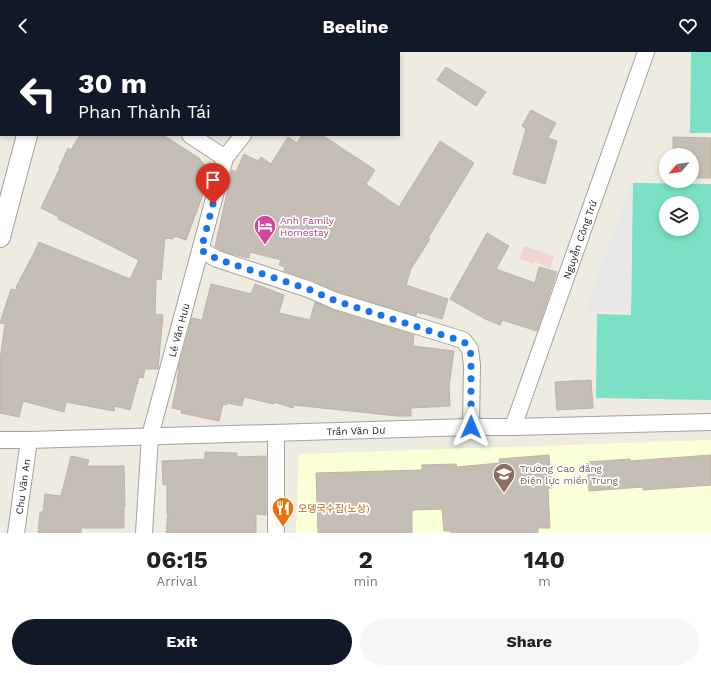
<!DOCTYPE html>
<meta charset="utf-8">
<style>
:root{--surface:#fff;--page:#f6f6f6;--text:#222;--muted:#767676;--accent:#111827}
body{margin:0;font-family:"Work Sans","Noto Sans KR",sans-serif;background:var(--page);color:var(--text);height:100vh;display:flex;flex-direction:column;font-size:15px;white-space:nowrap}
*{box-sizing:border-box;margin:0}
p{font-size:13px;color:var(--muted)}
.icon{flex:none;width:22px;height:22px;fill:none;stroke:currentColor;stroke-width:2;stroke-linecap:round;stroke-linejoin:round}
.map{position:relative;height:481px;overflow:hidden}
.sheet{display:flex;flex-direction:column;background:var(--surface);flex:1}
.sheet>*{flex:none}
.banner{position:absolute;left:0px;top:0px;width:400px;height:84px;box-shadow:0 2px 6px #0003;background:#111827;color:#fff;overflow:hidden}
.needle{width:26px;rotate:242deg}
.buttons{position:absolute;left:659px;top:96px;display:grid;gap:8px}
.buttons a{display:grid;place-items:center;width:40px;height:40px;border-radius:50%;background:var(--surface);box-shadow:0 2px 6px #0003;font-size:20px}
.pin{position:absolute;display:grid;place-items:center;width:34px;height:34px;color:#fff;margin:-41px -17px;border-radius:50% 50% 50% 0;rotate:-45deg;box-shadow:0 0 4px #0007}
.pin .icon{rotate:45deg}
.me{position:absolute;width:44px;margin:-22px;rotate:1deg;stroke-linejoin:round;filter:drop-shadow(0 0 3px #0008)}
.turn{display:flex;align-items:center;gap:14px;height:84px;padding:0 12px;font-size:18px}
.turn .icon{width:52px;height:52px;stroke-width:2.5}
.turn b{display:block;font-size:28px;line-height:34px}
.eta{display:flex;justify-content:space-evenly;align-items:center;height:68px;text-align:center}
.eta b{font-size:24px;font-weight:700;line-height:28px}
.cta{display:flex;gap:8px;margin-top:auto;padding:8px 12px}
.cta a{flex:1;height:46px;border-radius:24px;background:var(--accent);color:#fff;font-size:16px;font-weight:700;line-height:46px;text-align:center}
.cta a+a{background:var(--page);color:var(--text)}
header{display:flex;justify-content:space-between;align-items:center;height:52px;padding:0 12px;background:var(--accent);color:#fff;font-size:18px;font-weight:700}
.map>svg:first-child{display:block}
.commercial{fill:#f0d4cf}
.education{fill:#fbffd8}
.pitch{fill:#7be0c5;fill-rule:evenodd}
.parking{fill:#e8e8e8}
.building{fill:#c5beb4;stroke:#c0b3a3}
.lines{fill:none;stroke-linecap:round;stroke-linejoin:round}
.minor-casing{stroke:#a3a3a3;stroke-width:18}
.tertiary-casing{stroke:#a3a3a3;stroke-width:22}
.minor{stroke:#fff;stroke-width:16}
.tertiary{stroke:#fff;stroke-width:20}
.route{stroke:#1a73e8;stroke-width:7;stroke-dasharray:0 12.6}
.labels{text-anchor:middle;stroke-width:3.5;stroke-linejoin:round;paint-order:stroke}
.hotel-label{font-size:10px;fill:#b23c85;stroke:#fff;text-anchor:start}
.street-label{font-size:10px;fill:#1c1c1c;stroke:#fff}
.education-label{font-size:10px;fill:#785e54;stroke:#fff;text-anchor:start}
.food-label{font-size:10px;fill:#c56008;stroke:#fff;text-anchor:start}
</style>
<header><svg class="icon" aria-label="back" viewBox="0 0 24 24"><path d="M15 5l-7 7 7 7"/></svg>Beeline<svg class="icon" aria-label="heart" viewBox="0 0 24 24"><path d="M12 20l-8-8c-3-5 5-10 8-4 3-6 11-1 8 4z"/></svg></header>
<div class="map">
<svg width="711" height="481" viewBox="0 0 711 481">
<rect width="100%" height="100%" fill="#eeebe1"/>
<!-- commercial -->
<polygon class="commercial" points="524,194 554,204 550,216 535,210 534,212 520,207"/>
<!-- education -->
<polygon class="education" points="711,388 711,481 296,481 299,402"/>
<!-- pitch -->
<g class="pitch">
<polygon points="691,0 711,0 711,81 690,81"/>
<path d="M633,131L711,132V348L596,346L597,262L631,263ZM666,151H692V177H666Z"/>
</g>
<!-- parking -->
<polygon class="parking" points="632,129 631,259 585,260"/>
<!-- building -->
<g class="building">
<polygon points="446,15 486,40 476,54 437,28"/>
<polygon points="531,58 556,71 548,86 557,89 545,132 513,122 526,77 522,74"/>
<polygon points="80,83 163,83 199,106 211,121 186,188 174,184 173,187 165,186 161,228 156,227 155,262 163,263 158,317 145,317 143,326 139,325 130,358 115,354 114,359 66,350 64,360 23,349 19,365 0,361 0,308 5,272 0,271 11,237 16,238 17,233 34,201 39,190 130,227 139,208 58,167 59,165 41,156 60,116 59,116 68,96 71,98"/>
<polygon points="302,83 322,83 375,118 366,132 399,155 440,89 474,111 428,186 430,187 411,217 406,233 448,247 442,267 422,261 422,262 417,260 416,264 339,240 312,228 284,219 285,215 279,213 281,208 250,200 249,206 229,201 221,198 215,195 232,118 236,120 244,102 258,109 261,105 271,112 288,85 297,91"/>
<polygon points="673,85 711,86 711,126 692,126 692,103 673,103"/>
<polygon points="487,181 509,194 496,217 535,231 539,215 557,220 537,279 502,268 500,273 485,267 450,247"/>
<polygon points="211,232 251,242 255,232 284,243 279,261 310,268 315,250 333,258 414,283 413,294 454,299 449,334 450,354 411,356 411,364 397,364 294,353 293,356 274,350 274,352 244,345 242,354 227,351 227,353 223,352 219,369 181,361 182,358 172,356 178,328 177,328 179,317 178,317 192,266 202,268"/>
<polygon points="591,328 593,356 557,358 555,330"/>
<polygon points="205,400 237,401 237,405 266,404 266,463 256,462 256,481 166,481 168,462 167,462 167,432 163,433 162,409 205,407"/>
<polygon points="549,403 552,436 548,436 550,476 538,476 538,481 451,481 451,479 444,479 442,457 412,458 412,481 318,481 316,421 422,418 422,413 456,412 457,415 500,411 499,407"/>
<polygon points="711,403 711,433 643,438 643,435 589,439 587,410 630,407 630,409"/>
<polygon points="71,404 89,408 87,414 124,414 125,454 124,454 124,476 81,476 81,481 38,481 40,460 43,460 45,442 61,444"/>
</g>
<g class="lines">
<!-- minor casing -->
<g class="minor-casing">
<g id="minor">
<polyline points="91,1 92,0"/>
<polyline points="307,1 308,0"/>
<polyline points="0,44 1,45"/>
<polyline points="190,83 225,106"/>
<polyline points="201,198 217,207 308,237 336,249 463,288 470,297 472,313 471,375"/>
<path id="s1" d="M513,375L646,0"/>
<path id="s2" d="M0,388H29L471,375H513L711,370"/>
<path id="s3" d="M16,481L29,388"/>
<path id="s4" d="M144,481L150,384L225,106L243,83"/>
<polyline points="276,481 276,381"/>
</g>
</g>
<!-- tertiary casing -->
<g class="tertiary-casing">
<g id="tertiary">
<polyline points="34,0 34,1"/>
<polyline points="0,185 27,83"/>
</g>
</g>
<!-- minor -->
<use href="#minor" class="minor"/>
<!-- tertiary -->
<use href="#tertiary" class="tertiary"/>
</g>
<g class="lines">
<!-- route -->
<path class="route" d="M213,152L201,198L217,207L308,237L336,249L452,286C464,289 470,291 471,305V375"/>
</g>
<!-- icons -->
<defs>
<g id="hotel-pin" transform="scale(1.15)"><path d="M0 17L-7.5 6A9.5 9.5 0 1 1 7.5 6Z" fill="#d1479c" stroke="#fff"/><path d="M-6-4.5h1.5V1H6V5H4.5V3h-9V5H-6ZM-4 0a1.8 1.8 0 1 1 3.6 0ZM.5 0V-2.5h3Q6-2.5 6 0Z" fill="#fff"/></g>
<g id="school-pin" transform="scale(1.15)"><path d="M0 17L-7.5 6A9.5 9.5 0 1 1 7.5 6Z" fill="#8d6e63" stroke="#fff"/><path d="M0-5L7-2L0 1L-7-2ZM-4 1L0 2.5L4 1V4Q0 6-4 4Z" fill="#fff"/></g>
<g id="restaurant-pin" transform="scale(1.15)"><path d="M0 17L-7.5 6A9.5 9.5 0 1 1 7.5 6Z" fill="#e8710a" stroke="#fff"/><path d="M-5-6h1v4h1v-4h1v4h1v-4h1v5L-1.5 .5V6h-2V.5L-5-1ZM5-6V6H3V1.5H1.5Q1.5-4 5-6Z" fill="#fff"/></g>
</defs>
<g fill-rule="evenodd">
<use href="#hotel-pin" x="265" y="174"/>
<use href="#school-pin" x="504" y="422"/>
<use href="#restaurant-pin" x="283" y="456"/>
</g>
<g class="labels">
<!-- hotel labels -->
<g class="hotel-label">
<text x="280" y="172">Anh Family<tspan x="280" dy="12">Homestay</tspan></text>
</g>
<!-- street labels -->
<g class="street-label">
<text dy="4" stroke="none"><textPath href="#s1" startOffset="199">Nguyễn Công Trứ</textPath></text>
<text dy="4" stroke="none"><textPath href="#s4" startOffset="207">Lê Văn Hưu</textPath></text>
<text dy="4" stroke="none"><textPath href="#s2" startOffset="356">Trần Văn Dư</textPath></text>
<text dy="4" stroke="none"><textPath href="#s3" startOffset="47">Chu Văn An</textPath></text>
</g>
<!-- education labels -->
<g class="education-label">
<text x="520" y="420">Trường Cao đẳng<tspan x="520" dy="12">Điện lực miền Trung</tspan></text>
</g>
<!-- food labels -->
<g class="food-label">
<text x="298" y="460">오뎅국수집(노상)</text>
</g>
</g>
</svg>
<div class="buttons">
<a><svg class="needle" viewBox="-14 -14 28 28"><path d="M0-13l5 13h-10z" fill="#e53935"/><path d="M0 13l5-13h-10z" fill="#767676"/></svg></a>
<a><svg class="icon" aria-label="layers" viewBox="0 0 24 24"><path d="M12 4l9 5-9 5-9-5zM3 14l9 5 9-5"/></svg></a>
</div>
<div class="pin" style="left:213px;top:152px;background:#d93025"><svg class="icon" aria-label="arrive" viewBox="0 0 24 24"><path d="M6 21V4h12l-3 4 3 4H6"/></svg></div>
<svg class="me" style="left:471px;top:375px" viewBox="-20 -20 40 40"><path d="M0-17L14 15 0 8-14 15z" fill="#1a73e8" stroke="#fff" stroke-width="4"/></svg>
<div class="banner">
<div class="turn"><svg class="icon" aria-label="left" viewBox="0 0 24 24"><path d="M17 20v-9H6M10 6l-5 5 5 5"/></svg><div><b>30 m</b>Phan Thành Tái</div></div>
</div>
</div>
<section class="sheet">
<div class="eta">
<div><b>06:15</b><p>Arrival</p></div>
<div><b>2</b><p>min</p></div>
<div><b>140</b><p>m</p></div>
</div>
<div class="cta"><a>Exit</a><a>Share</a></div>
</section>
